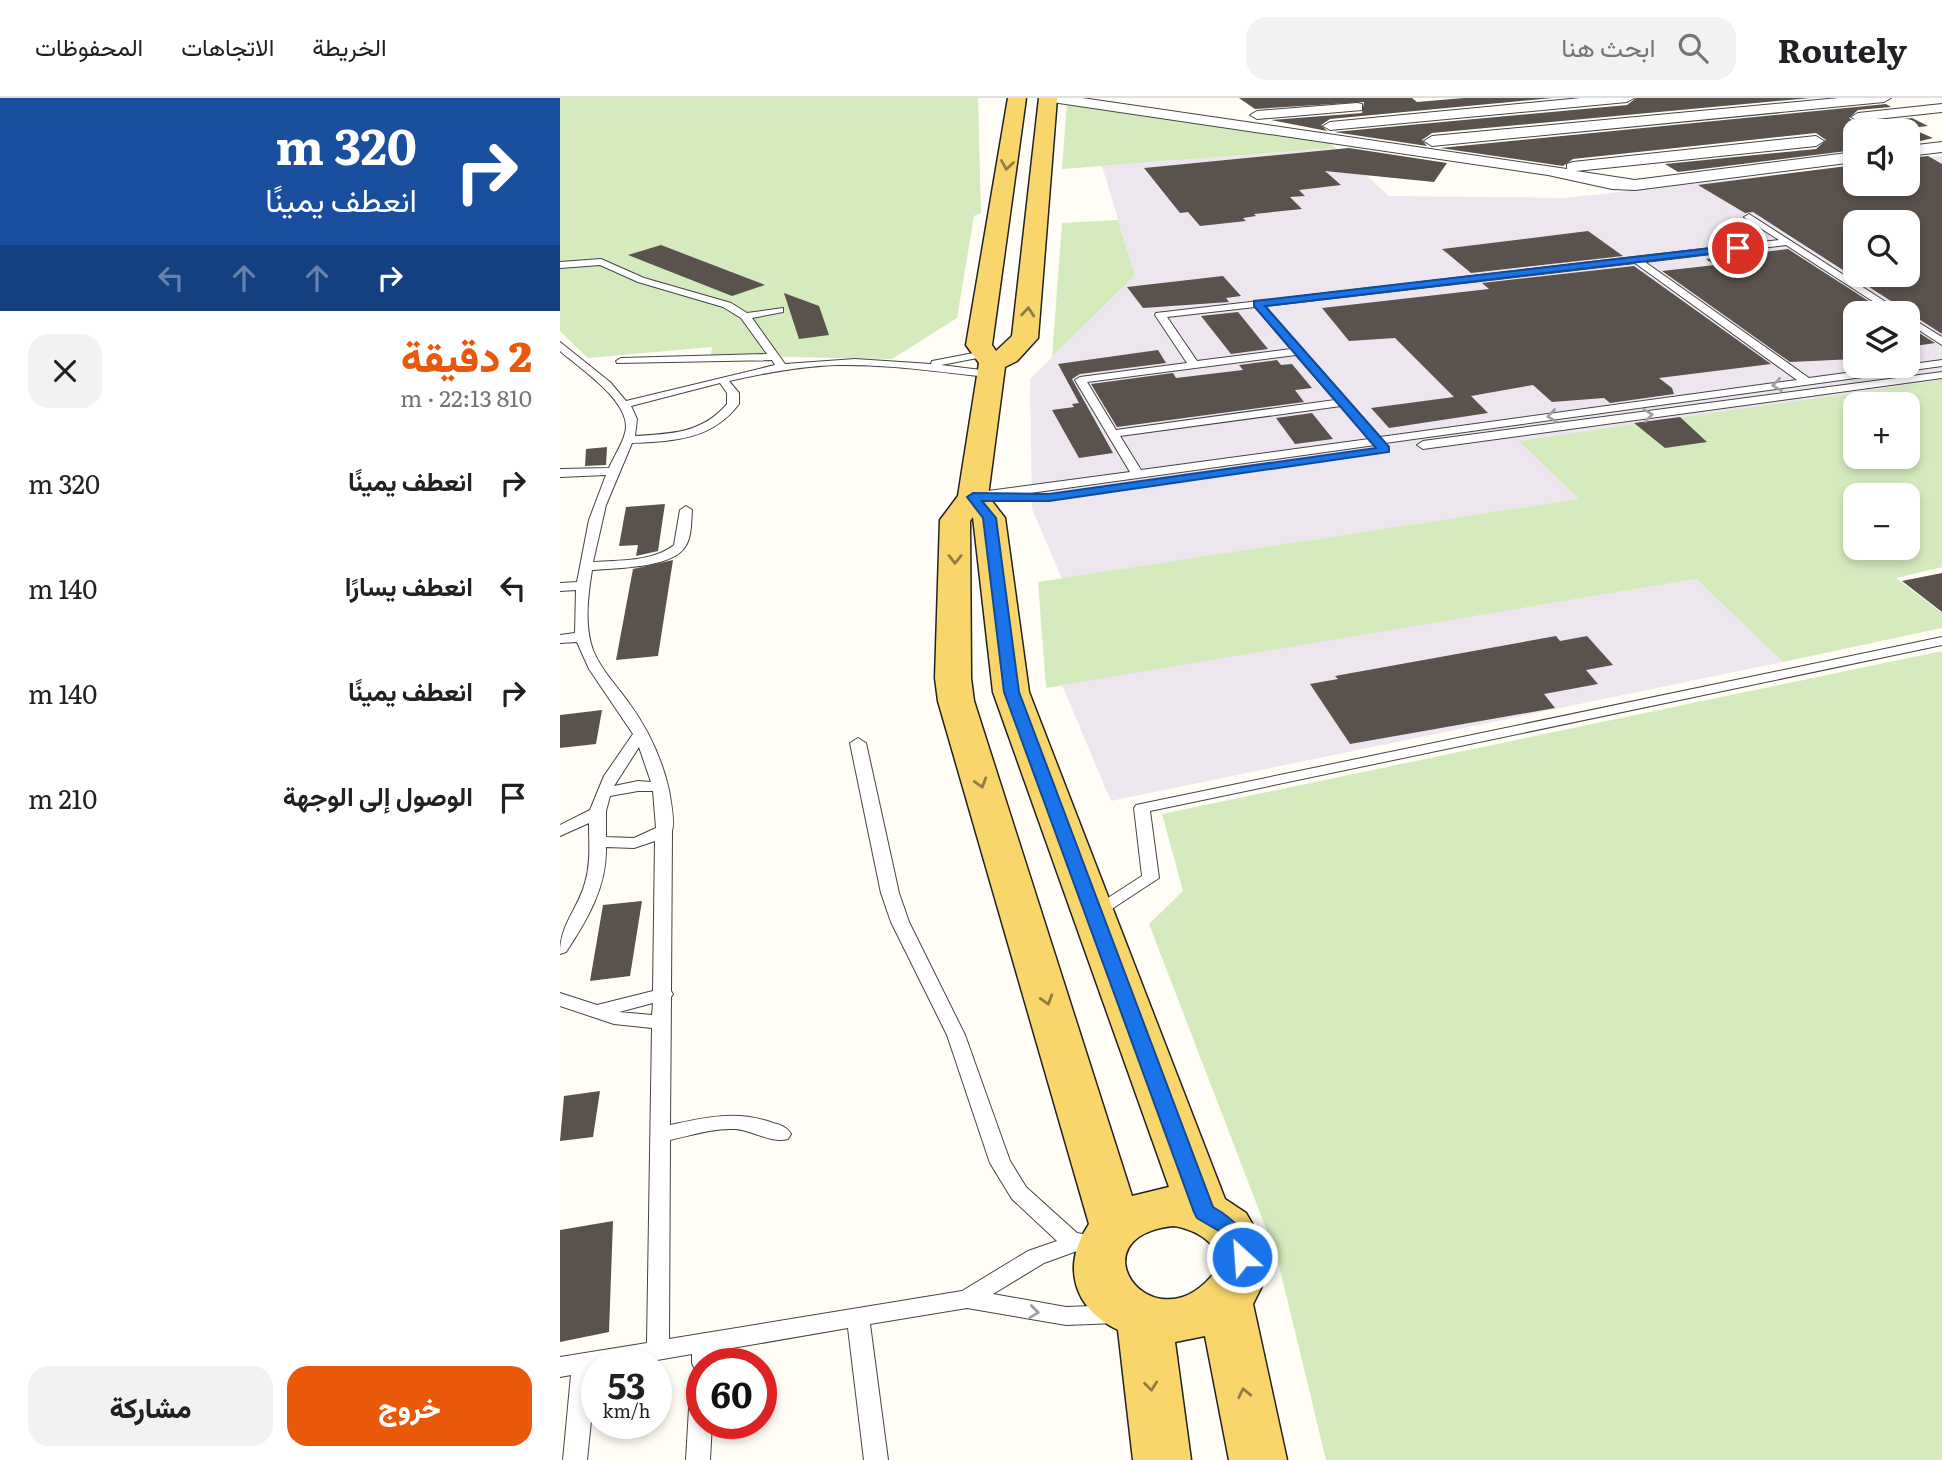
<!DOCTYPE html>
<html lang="ar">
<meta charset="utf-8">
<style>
:root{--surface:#fff;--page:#f2f2f2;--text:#202124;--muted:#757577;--line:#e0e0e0;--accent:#ea580c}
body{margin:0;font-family:Literata,Vazirmatn,serif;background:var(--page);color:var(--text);direction:rtl;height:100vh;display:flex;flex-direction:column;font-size:26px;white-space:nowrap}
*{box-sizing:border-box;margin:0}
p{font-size:23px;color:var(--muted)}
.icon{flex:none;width:38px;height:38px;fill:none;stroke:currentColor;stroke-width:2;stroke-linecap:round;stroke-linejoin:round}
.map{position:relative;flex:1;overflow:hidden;direction:ltr}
.side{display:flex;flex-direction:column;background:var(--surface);width:560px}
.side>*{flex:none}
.guide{background:#1a4fa0;color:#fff;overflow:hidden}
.controls{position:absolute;left:1283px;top:21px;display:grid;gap:14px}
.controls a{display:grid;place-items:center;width:77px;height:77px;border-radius:14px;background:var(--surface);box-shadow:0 4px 10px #0003;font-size:35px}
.speed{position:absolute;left:21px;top:1250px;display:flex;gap:14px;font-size:35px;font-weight:700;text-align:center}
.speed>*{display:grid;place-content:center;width:91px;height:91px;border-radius:50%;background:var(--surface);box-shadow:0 4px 10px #0003;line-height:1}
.speed small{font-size:18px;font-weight:400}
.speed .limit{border:10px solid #d22;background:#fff;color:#111}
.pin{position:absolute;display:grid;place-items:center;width:60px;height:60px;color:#fff;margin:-30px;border:4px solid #fff;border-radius:50%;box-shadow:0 2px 7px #0007}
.me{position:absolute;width:77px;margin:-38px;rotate:334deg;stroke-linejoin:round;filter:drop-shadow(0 0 5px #0008)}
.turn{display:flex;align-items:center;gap:24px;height:147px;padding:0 28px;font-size:32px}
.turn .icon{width:91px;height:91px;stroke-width:2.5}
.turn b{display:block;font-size:49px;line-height:60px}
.lanes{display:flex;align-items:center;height:66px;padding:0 28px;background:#0003;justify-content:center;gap:35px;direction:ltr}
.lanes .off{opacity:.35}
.round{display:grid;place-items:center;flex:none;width:74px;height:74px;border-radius:21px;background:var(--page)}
.summary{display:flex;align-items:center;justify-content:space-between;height:119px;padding:0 28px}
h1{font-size:42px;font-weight:800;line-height:52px;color:var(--accent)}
.button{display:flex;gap:14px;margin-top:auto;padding:14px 28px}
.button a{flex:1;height:80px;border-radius:21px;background:var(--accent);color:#fff;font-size:28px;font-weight:800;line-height:80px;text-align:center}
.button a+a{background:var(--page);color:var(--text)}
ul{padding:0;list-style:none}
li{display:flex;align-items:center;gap:21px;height:105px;padding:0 28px}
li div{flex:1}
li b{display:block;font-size:26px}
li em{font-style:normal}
header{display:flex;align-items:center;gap:42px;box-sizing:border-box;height:98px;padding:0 35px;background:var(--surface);border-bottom:2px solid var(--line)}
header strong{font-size:33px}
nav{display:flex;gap:38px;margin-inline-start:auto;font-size:24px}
.search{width:490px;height:63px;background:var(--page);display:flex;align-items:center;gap:18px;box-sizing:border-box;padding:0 24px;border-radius:21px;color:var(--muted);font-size:26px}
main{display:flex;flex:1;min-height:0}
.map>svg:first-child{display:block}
.industrial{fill:#eee6ef;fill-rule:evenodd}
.green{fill:#d5ebbd;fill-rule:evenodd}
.building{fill:#5a524d;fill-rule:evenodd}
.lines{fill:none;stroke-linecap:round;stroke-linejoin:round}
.lane-casing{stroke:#444;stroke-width:2}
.street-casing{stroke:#444;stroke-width:2}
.primary-casing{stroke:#222;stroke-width:3}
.lane{fill:#fff;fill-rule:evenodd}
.street{fill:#fff;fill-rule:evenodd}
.primary{fill:#f9d66b;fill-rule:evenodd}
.oneway{stroke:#917d42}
.oneway2{stroke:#a0a0a0}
.route{fill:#1a73e8;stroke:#114b97;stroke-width:2}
</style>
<header>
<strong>Routely</strong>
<div class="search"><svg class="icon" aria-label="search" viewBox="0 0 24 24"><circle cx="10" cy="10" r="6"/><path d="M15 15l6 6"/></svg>ابحث هنا</div>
<nav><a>الخريطة</a><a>الاتجاهات</a><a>المحفوظات</a></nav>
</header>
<main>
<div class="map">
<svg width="1382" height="1362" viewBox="0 0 1382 1362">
<rect width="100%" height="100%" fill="#fffdf5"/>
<!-- industrial -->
<g class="industrial">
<path d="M776,50L829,98L1004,100L1295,68V86H1348V62L1382,58V346L1348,306H1295L1297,359L502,481L472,411L470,281L575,177L542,68ZM1295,124H1348V177H1295ZM1295,215H1348V268H1295Z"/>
<polygon points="1136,481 1223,564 551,703 502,587"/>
</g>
<!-- green -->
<g class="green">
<polygon points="0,0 418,0 421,115 414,118 397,220 332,261 229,259 150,264 152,249 28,260 0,233"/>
<polygon points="507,5 768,44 776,50 502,71"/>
<polygon points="558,122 575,177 492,259 502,125"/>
<path d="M1382,282V469L1336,480L1382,515V530L1223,564L1136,481L486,590L478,484L1019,401L959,343ZM1295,306H1348V359H1295ZM1295,397H1348V450H1295Z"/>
<polygon points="1382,553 1382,1362 766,1362 717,1159 589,826 623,793 602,716"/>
</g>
<!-- building -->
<g class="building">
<polygon points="679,0 852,0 857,4 904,0 993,0 770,21 761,27 767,33 711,22 802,15 804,4 695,11"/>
<polygon points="1076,0 1251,0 872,35 862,42 867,48 774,34 1067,7"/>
<polygon points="1326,6 1331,9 1298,12 1289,20 1298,26 1352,20 1368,28 1350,30 1373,40 1348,46 1348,33 1295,33 1295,52 1118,74 1105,66 1256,51 1266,42 1256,35 1013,61 1003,68 880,50"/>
<polygon points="789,50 887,65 874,84 765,73 781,87 739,92 745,98 730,99 742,111 694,116 696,118 683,120 686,123 640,128 628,114 620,115 584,70"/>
<path d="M1368,58L1382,66V236L1193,114L1185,115L1138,87L1295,67V86H1348V60ZM1295,124H1348V177H1295Z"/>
<polygon points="1028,133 1063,158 911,175 882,151"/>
<polygon points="101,147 205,187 172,198 68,157"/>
<polygon points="1228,151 1327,215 1295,215 1295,261 1230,264 1102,173 1155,167 1146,161"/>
<polygon points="1074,168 1211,266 1099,280 1112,290 1114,296 1050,305 1044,300 992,304 973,287 911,298 928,315 829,330 811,310 894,299 835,240 789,243 762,210 929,191 922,185"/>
<polygon points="663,178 681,198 666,200 669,204 583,210 567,189"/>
<polygon points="224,195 259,208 269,237 239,241"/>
<polygon points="678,214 708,251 671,256 641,218"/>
<polygon points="1348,228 1375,245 1348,249"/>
<polygon points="598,252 606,265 520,276 512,281 553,355 519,360 492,312 514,309 512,306 519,305 498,266"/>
<polygon points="717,262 721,267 732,266 752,290 735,292 744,304 557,329 531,286 613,275 616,280 683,272 679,267"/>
<polygon points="752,315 773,341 735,346 716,320"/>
<polygon points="1120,319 1147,344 1105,350 1074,325"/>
<polygon points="47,349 46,367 25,368 26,351"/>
<polygon points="105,406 98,453 76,458 78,447 59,448 66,409"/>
<polygon points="113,462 98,558 56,562 73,471"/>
<polygon points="1382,475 1382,514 1342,483"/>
<polygon points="996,538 1000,543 1027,538 1053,567 1026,572 1038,586 984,596 995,610 790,646 750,586 778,581 775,578"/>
<polygon points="42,612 36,646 0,650 0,617"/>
<polygon points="82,803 70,878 30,883 43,807"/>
<polygon points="40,993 33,1039 0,1043 4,998"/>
<polygon points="53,1123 49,1234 0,1244 0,1132"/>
</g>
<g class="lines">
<!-- lane casing -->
<g class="lane-casing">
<g id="lane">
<path d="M1189,116L1343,215H1331L1226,147L1085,164L1249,280L1382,262V268L825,345L820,350L815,347L413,403L407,399L413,395L570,374L515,282L520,279L627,265L595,217L596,215L1219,142L1186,121L1184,119ZM1075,165L1237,282L820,339L705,208ZM695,209L731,251L637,263L607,219ZM736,257L775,302L556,332L527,284ZM781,308L809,341L581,372L560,338Z"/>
<path d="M41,161L84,180L171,205L187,215L223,210V214L192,220L225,266L295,261L371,266L372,263L424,253L428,254V258L381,267L429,273L434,276L429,279C379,274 328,266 277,267C241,268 205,275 169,283L179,295V306C152,342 114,343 72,345L46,407L33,464C59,462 93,464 114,447L120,412L126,408L132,412C131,424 132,439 125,449C112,470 55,470 32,472C28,497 24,527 33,552C41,572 57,588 69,605C88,631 102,661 109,692C111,704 115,723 112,733L111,893L113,896L111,899L110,1027C146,1019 178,1012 213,1025C221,1027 227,1029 231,1036L228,1041C212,1046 192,1032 175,1031C153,1030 132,1037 110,1042L109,1241L402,1193L468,1153L497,1143L452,1101L430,1065L387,937L331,824L321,795L290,645L298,640L306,645L339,795L349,824L405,937L450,1063L466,1089L517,1135L528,1137L531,1143L528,1149L484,1165L433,1196L506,1209L557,1207L565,1210L568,1216L565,1222L557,1225L506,1227L407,1210L310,1226L328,1362H304L288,1230L155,1253L154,1265H142V1274L135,1272L132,1265V1256L80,1265H37L27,1362H3L11,1277L0,1279V1259L87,1245L92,930L54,926L0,908V895L37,907L93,893L95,743L74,750L46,749C47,789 27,822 6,854L0,856C0,826 17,813 25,785C31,765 29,746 29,725L0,738V727L30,712L44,678L73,636L29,571L17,544L0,545V537L15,535L16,492L0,493V485L17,484L29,422L46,377L0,379V371L49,370C54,358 62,347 65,335C74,305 19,270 0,253V244L50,284L66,303L215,267L212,262L57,265L56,263L61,260L207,256L181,220L163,209L78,184L40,167L0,170V164ZM160,285L167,295V306C143,335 111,336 75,338L77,321L71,308ZM79,649L91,684L78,683L54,688ZM78,693H93L96,730L74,740L46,739V713L50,698ZM93,905L92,917L59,914Z"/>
<polygon points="1348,218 1382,239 1382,247 1348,225"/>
<polygon points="1382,274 1382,280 863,351 857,347 863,343"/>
<polygon points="1382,539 1382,547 590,713 599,780 541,818 529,818 526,814 582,778 574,710 576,707"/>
<polygon points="142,1283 142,1325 152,1325 150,1362 126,1362 130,1293 134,1286"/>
</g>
</g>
<!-- street casing -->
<g class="street-casing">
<g id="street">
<polygon points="485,0 522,0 1007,71 1007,66 1013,64 1256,38 1264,43 1256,48 1016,73 1075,82 1295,54 1295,64 1075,92 1052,91 988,77 492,4"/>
<polygon points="1021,0 1074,0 1067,4 770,32 763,28 770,24"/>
<polygon points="1279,0 1331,0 1324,4 872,48 864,43 872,38"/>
<polygon points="797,5 802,6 802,12 697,21 690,17 697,13"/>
<polygon points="1382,6 1382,14 1298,23 1291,19 1298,15"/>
<polygon points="1382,44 1382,54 1348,58 1348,48"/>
</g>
</g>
<!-- primary casing -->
<g class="primary-casing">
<path id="primary" d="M448,0H466L432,247L436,253L452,238L479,0H497L478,240L457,263L445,269L428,398L445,420L469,594L665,1101L686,1115L707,1151V1178L693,1206L727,1362H669L645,1238L615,1244L631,1362H573L558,1232C513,1210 501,1168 529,1126L378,603L375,580L380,422L398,398L419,265L406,247ZM413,419L433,594L609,1089L572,1098L414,603L411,580L410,423ZM613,1128C636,1130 675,1153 650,1180C590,1246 514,1139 613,1128Z"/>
</g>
<!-- lane -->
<use href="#lane" class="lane"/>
<!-- street -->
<use href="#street" class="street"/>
<!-- primary -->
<use href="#primary" class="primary"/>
</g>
<!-- one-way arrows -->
<defs><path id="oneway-chevron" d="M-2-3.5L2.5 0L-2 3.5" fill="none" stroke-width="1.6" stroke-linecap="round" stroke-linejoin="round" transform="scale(1.75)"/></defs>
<g class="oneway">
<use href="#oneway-chevron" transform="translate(447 67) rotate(99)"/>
<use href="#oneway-chevron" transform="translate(468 214) rotate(-85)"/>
<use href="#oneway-chevron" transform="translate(395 461) rotate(91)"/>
<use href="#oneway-chevron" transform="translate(421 685) rotate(73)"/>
<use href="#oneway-chevron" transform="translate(487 902) rotate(73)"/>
<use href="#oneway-chevron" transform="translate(591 1288) rotate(84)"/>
<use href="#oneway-chevron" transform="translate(684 1295) rotate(-102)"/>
</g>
<g class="oneway2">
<use href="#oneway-chevron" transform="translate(1217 287) rotate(172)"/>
<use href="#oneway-chevron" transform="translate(1088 317) rotate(-8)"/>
<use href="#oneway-chevron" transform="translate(992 318) rotate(172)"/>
<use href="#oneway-chevron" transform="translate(474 1214) rotate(7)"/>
</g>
<!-- route -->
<path class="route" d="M1178,147L1182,152L705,208L829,349V354L489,403H422L436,420L459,594L653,1109C674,1121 687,1134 693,1159L690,1165L682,1168L674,1165L659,1133L637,1120L634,1114L444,594L423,420L407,399L413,395L489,396L816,350L694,208V203Z"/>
</svg>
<div class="controls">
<a><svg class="icon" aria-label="sound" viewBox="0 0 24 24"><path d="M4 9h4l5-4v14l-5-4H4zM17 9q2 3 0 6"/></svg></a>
<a><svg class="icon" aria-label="search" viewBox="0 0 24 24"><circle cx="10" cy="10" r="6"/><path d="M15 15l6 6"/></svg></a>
<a><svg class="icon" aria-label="layers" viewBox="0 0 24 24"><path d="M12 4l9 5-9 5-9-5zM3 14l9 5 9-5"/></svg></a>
<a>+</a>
<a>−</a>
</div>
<div class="speed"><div>53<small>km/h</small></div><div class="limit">60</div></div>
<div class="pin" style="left:1178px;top:150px;background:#d93025"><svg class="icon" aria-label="arrive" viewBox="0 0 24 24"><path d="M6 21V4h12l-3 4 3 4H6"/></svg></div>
<svg class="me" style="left:682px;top:1159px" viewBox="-20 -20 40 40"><circle r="17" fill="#1a73e8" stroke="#fff" stroke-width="3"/><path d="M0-11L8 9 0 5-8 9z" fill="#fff"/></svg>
</div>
<section class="side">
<div class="guide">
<div class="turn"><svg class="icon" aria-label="right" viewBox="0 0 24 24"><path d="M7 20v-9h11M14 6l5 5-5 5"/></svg><div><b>320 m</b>انعطف يمينًا</div></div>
<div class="lanes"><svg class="icon off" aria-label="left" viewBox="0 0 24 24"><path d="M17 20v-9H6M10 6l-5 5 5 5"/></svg><svg class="icon off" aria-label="ahead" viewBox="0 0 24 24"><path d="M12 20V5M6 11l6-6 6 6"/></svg><svg class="icon off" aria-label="ahead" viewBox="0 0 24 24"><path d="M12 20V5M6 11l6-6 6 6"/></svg><svg class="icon" aria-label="right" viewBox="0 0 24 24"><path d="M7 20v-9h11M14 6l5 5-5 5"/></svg></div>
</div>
<div class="summary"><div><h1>2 دقيقة</h1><p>810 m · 22:13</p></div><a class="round"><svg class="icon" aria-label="close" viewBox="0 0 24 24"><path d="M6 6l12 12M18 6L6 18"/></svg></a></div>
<ul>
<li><svg class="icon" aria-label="right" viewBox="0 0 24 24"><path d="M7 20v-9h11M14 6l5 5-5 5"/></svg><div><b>انعطف يمينًا</b></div><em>320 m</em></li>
<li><svg class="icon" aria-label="left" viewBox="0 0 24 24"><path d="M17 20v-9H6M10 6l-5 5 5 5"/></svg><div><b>انعطف يسارًا</b></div><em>140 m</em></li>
<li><svg class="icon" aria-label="right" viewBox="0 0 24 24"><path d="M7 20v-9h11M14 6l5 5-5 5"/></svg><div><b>انعطف يمينًا</b></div><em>140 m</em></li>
<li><svg class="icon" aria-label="arrive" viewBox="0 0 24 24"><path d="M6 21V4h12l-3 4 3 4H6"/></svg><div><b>الوصول إلى الوجهة</b></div><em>210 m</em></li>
</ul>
<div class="button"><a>خروج</a><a>مشاركة</a></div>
</section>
</main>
